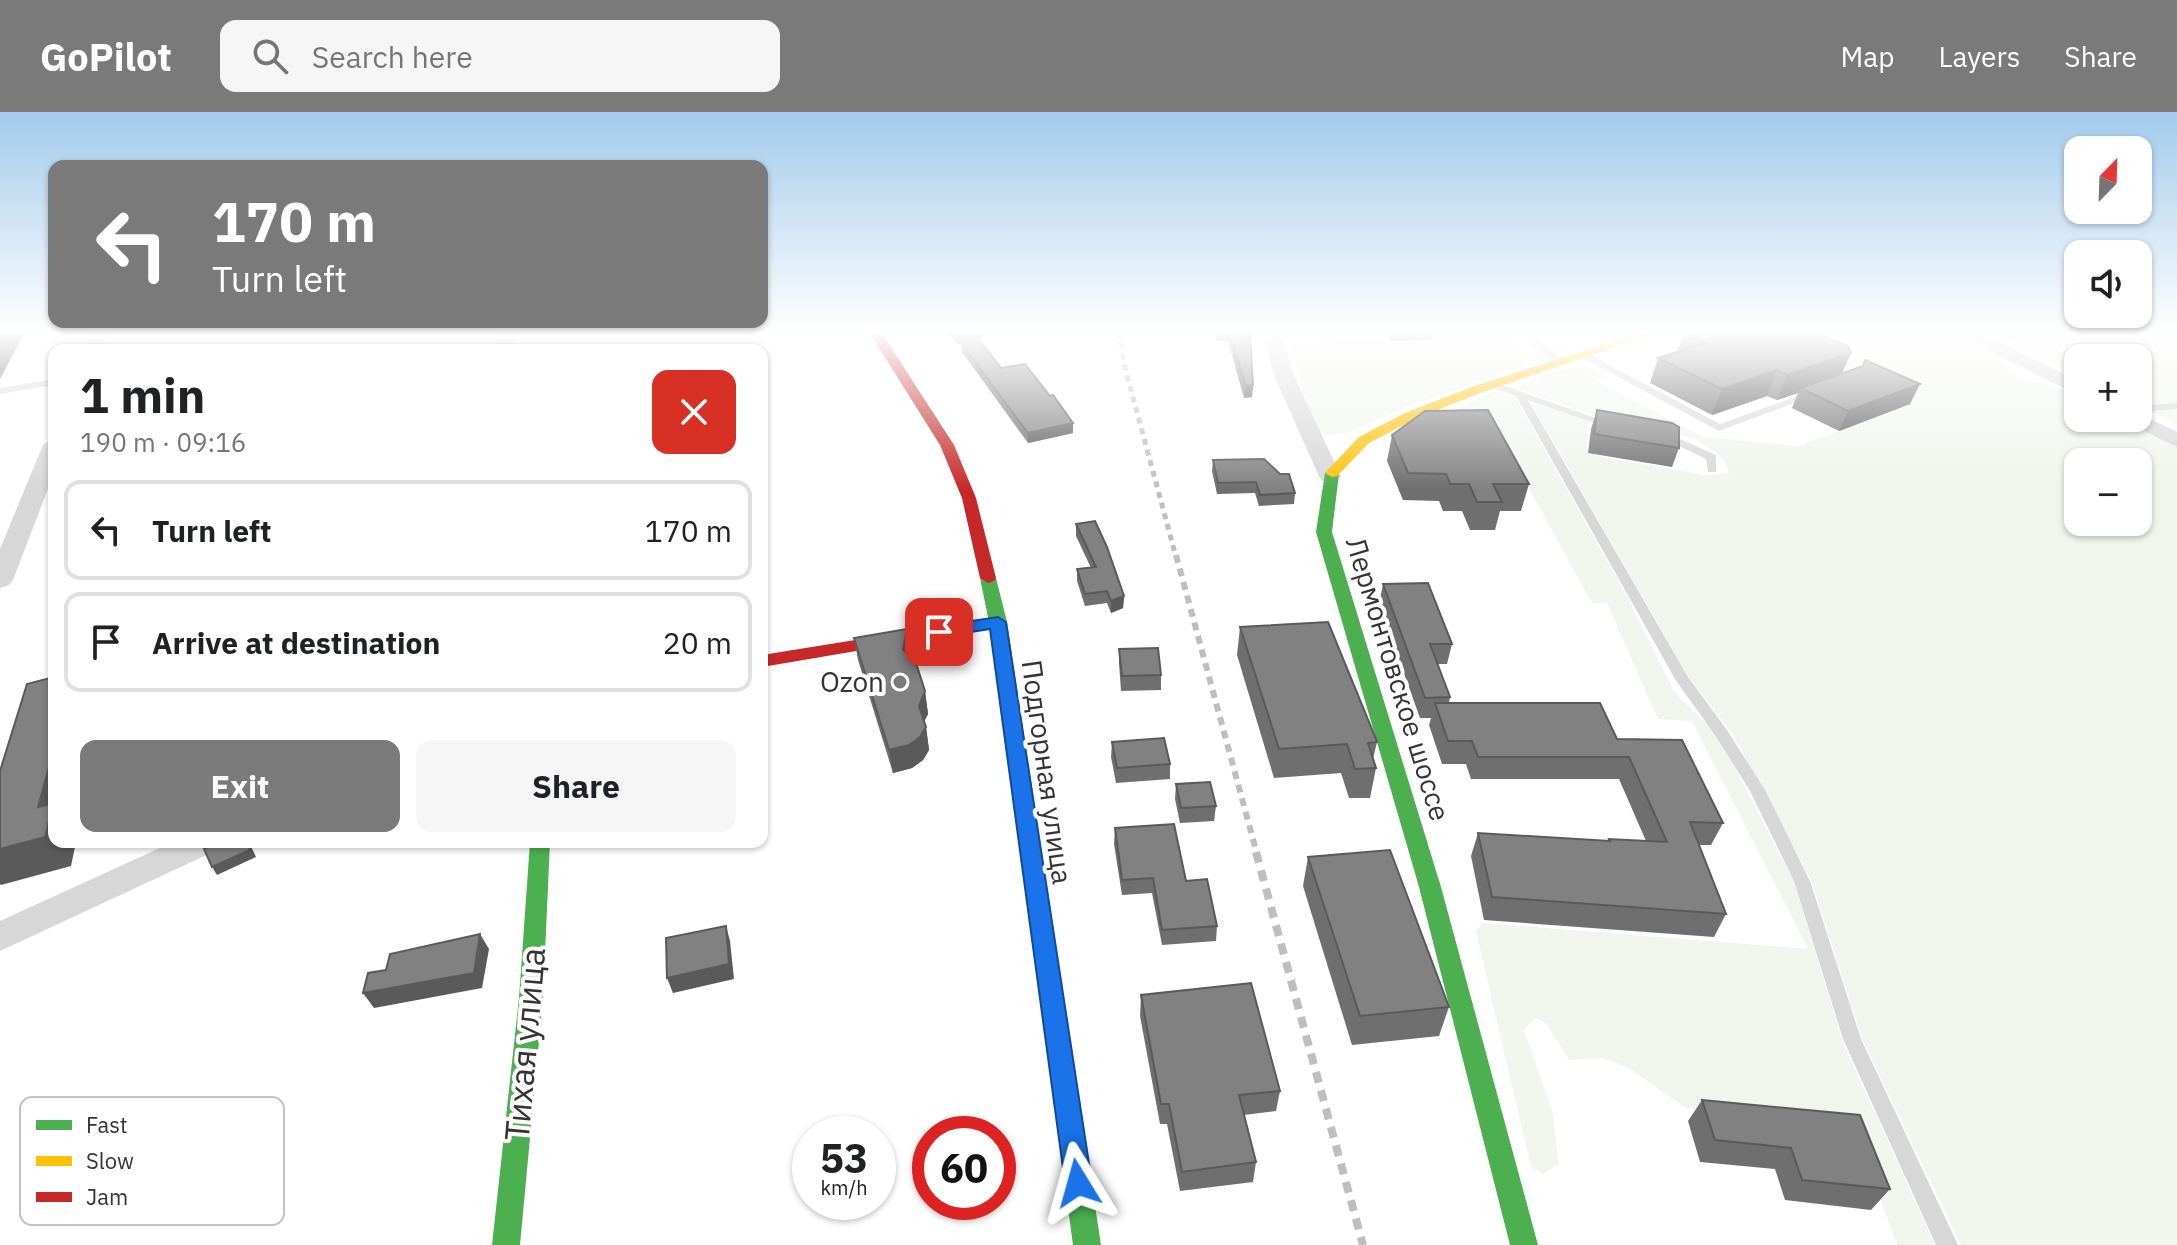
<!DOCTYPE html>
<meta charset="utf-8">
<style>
:root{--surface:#fff;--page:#f6f6f6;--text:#202124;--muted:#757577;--line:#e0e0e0;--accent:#7a7a7a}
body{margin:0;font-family:"IBM Plex Sans",sans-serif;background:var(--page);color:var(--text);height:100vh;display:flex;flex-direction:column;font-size:30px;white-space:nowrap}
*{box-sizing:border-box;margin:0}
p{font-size:26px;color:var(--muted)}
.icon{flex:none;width:44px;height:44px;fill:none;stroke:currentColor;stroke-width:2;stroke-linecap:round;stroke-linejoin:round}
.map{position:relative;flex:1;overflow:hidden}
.drawer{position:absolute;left:48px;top:232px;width:720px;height:504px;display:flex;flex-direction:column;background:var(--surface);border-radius:16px;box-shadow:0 2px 6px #0004}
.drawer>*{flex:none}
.banner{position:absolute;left:48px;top:48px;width:720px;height:168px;border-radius:16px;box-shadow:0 2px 6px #0004;background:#7a7a7a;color:#fff;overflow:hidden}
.needle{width:52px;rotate:23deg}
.fabs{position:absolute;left:2064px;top:24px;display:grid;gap:16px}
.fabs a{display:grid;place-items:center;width:88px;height:88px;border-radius:16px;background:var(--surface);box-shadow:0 2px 6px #0004;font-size:40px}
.speed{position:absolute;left:792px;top:1004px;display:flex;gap:16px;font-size:40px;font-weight:700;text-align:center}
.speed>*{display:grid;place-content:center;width:104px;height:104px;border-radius:50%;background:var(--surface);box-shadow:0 2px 6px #0004;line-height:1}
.speed small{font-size:20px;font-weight:400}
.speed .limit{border:12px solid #d22;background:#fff;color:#111}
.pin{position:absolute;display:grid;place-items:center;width:68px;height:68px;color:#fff;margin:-34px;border-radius:16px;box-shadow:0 4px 12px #0006}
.me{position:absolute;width:88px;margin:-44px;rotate:352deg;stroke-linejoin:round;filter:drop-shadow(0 0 6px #0008)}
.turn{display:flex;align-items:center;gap:28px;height:168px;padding:0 32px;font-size:36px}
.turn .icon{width:104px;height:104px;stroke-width:2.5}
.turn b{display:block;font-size:56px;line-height:68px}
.round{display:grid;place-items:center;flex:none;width:84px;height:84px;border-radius:16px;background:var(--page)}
.headline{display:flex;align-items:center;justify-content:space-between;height:136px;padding:0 32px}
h1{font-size:48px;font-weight:800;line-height:60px}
.primary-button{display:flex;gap:16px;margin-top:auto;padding:16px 32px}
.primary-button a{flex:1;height:92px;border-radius:16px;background:var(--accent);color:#fff;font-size:32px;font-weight:800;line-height:92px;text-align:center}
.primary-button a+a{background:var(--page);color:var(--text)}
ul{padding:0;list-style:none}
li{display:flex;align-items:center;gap:24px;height:100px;margin:0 16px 12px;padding:0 16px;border:4px solid var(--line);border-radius:16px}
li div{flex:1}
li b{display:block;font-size:30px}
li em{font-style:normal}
header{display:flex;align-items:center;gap:48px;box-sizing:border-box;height:112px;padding:0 40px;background:var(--accent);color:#fff}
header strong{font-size:38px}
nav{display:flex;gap:44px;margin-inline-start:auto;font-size:28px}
.search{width:560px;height:72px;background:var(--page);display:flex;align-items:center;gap:20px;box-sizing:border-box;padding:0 28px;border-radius:16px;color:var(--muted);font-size:30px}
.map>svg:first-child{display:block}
.green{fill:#f1f5ed;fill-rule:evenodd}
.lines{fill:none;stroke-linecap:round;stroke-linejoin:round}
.lane{fill:#d7d7d7;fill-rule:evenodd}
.street{fill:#d7d7d7;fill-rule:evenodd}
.fast{fill:#4caf50;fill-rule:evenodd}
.slow{fill:#ffc107;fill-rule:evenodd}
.jam{fill:#c62828;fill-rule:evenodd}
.rail-far2{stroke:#bebebe;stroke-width:5;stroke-dasharray:6 5;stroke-linecap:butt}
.rail-far1{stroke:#bebebe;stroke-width:6;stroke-dasharray:8 6;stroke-linecap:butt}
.rail{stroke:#bebebe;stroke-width:8;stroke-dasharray:11 8;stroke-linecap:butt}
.wall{fill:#6f6f6f}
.shaded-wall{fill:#5a5a5a}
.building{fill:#818181;stroke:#5a5a5a;stroke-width:2}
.route{fill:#1a73e8;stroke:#114b97;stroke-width:2}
.poi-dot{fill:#7a7a7a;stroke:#fff;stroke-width:3}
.labels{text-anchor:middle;stroke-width:8;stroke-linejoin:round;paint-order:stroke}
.street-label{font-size:28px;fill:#333;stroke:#fff}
.poi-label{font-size:28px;fill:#333;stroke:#fff;text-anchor:end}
.near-street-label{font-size:34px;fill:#333;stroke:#fff}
.key{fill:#fff;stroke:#c2c2c2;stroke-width:2}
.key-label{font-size:22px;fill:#333}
</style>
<header>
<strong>GoPilot</strong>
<div class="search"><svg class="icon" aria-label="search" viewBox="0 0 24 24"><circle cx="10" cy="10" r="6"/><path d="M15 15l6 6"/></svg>Search here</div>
<nav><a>Map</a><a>Layers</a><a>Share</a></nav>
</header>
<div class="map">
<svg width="2177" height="1133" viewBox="0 0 2177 1133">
<rect width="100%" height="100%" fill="#fff"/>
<!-- green -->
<g class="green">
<polygon points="1447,220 1507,220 1527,241 1534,239 1543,247 1408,294 1349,320 1327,323 1315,316 1290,237 1294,233 1350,226 1449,229"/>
<path d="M1790,220H1961L1979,229L2005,256L2023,268L2048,272L2078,285V306H2123L2177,332V1133H1961L1863,929L1811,768L1732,621L1689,566L1532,293L1540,290L1588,307L1587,342L1705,363L1729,361C1718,317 1623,312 1588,301C1564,294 1541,285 1518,277L1520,273C1555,260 1573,245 1609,264L1596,269L1703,325L1798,334L1910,292L1875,264ZM2078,350H2138V410H2078Z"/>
<polygon points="1991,220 2177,220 2177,313 2138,293 2138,246 2078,246 2078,263"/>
<polygon points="1493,280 1504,281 1517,288 1630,490 1674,580 1717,622 1794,769 1843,931 1935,1133 1897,1133 1869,1055 1841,1009 1686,996 1627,955 1603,946 1569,948 1546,911 1535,906 1524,918 1552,998 1559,1052 1543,1062 1531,1055 1476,820 1482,811 1808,837 1692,609 1658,607 1607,491 1592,491 1490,306 1393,326"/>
</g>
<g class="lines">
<!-- lane -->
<g class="lane">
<polygon points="1517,220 1528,220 1565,250 1557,252"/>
<polygon points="2021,220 2036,220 1987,234 1982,231"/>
<polygon points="1579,240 1585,240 1720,312 1806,281 1815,283 1719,319 1579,244"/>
<polygon points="54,267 54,273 0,282 0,276"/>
<polygon points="1494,270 1615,313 1610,316 1606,315 1528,288 1688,565 1727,618 1765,678 1810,769 1861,927 1958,1133 1936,1133 1843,927 1794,769 1750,679 1717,626 1675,567 1516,284 1490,275 1490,271"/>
<polygon points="2177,291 2177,297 2138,300 2138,294"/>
<polygon points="1662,319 1716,343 1716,360 1708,360 1706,347 1658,324 1657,322"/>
</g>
<!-- street -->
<g class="street">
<polygon points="92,220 110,220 102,238 82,238"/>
<polygon points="496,220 514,220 516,238 496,238"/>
<polygon points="1262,220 1280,220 1295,266 1341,364 1338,369 1322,369 1319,364 1275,266"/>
<polygon points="1957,220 1980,220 2078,269 2078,283 1959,224"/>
<polygon points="2138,301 2177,320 2177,335 2126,310 2123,306 2138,306"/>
<polygon points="54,326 54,361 13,468 9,473 0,476 0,437 43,333"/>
<polygon points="173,730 220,730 215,739 0,839 0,809"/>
</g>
<!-- fast -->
<g class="fast">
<polygon points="1332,357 1339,361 1332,420 1441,775 1538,1133 1510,1133 1419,775 1316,420 1325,361"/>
<polygon points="988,461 996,466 1007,510 1101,1133 1073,1133 989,510 980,466"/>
<polygon points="530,730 550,730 543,886 520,1133 492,1133 519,886"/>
</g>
<!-- slow -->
<polygon class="slow" points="1643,220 1660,220 1483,280 1415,307 1369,331 1337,364 1332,365 1325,361 1359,325 1405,301 1474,274"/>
<!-- jam -->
<g class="jam">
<polygon points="869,220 881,220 954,333 976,386 996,466 994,469 988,471 980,466 962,386 940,333"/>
<polygon points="998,505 1007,510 1004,514 762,555 762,543"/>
</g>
<!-- rail-far2 -->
<polyline class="rail-far2" points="1119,220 1124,252 1176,445"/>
<!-- rail-far1 -->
<polyline class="rail-far1" points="1176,443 1257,742"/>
<!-- rail -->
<polyline class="rail" points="1256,740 1363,1133"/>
</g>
<!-- wall -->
<g class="wall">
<polygon points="947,220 982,220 983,227 979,228 1001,256 1073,321 1028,331 962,240 961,231 957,232"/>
<polygon points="1216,220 1250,220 1253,273 1252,285 1244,286 1228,229 1216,229"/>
<polygon points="1385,220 1433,220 1432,228 1390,229"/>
<polygon points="1684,221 1851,241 1842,261 1910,292 1839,319 1792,296 1798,281 1777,288 1767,284 1712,303 1650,271 1658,246 1677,240"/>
<polygon points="1597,298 1679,336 1672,355 1588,341 1591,317"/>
<polygon points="1392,323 1529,372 1521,399 1500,399 1495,418 1470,418 1462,399 1443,399 1439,389 1403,388 1387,349"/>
<polygon points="1213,348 1295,381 1294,392 1259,394 1255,381 1217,382 1212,359"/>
<polygon points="1076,412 1124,484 1123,496 1111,501 1107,491 1085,494 1077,469 1077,457 1091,456 1076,424"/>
<polygon points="1383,472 1452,532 1447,552 1438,552 1450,585 1449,591 1617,627 1723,711 1711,733 1699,733 1726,802 1714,825 1484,808 1471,744 1478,721 1608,729 1609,727 1646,729 1619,667 1471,667 1466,652 1442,652 1429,613 1431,606 1420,606 1379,492"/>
<polygon points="1240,515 1377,630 1373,647 1376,656 1370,686 1349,686 1341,661 1274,666 1237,543"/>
<polygon points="907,517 909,542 925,579 928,602 924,609 926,615 929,638 923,648 912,656 893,661 858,548 854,526"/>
<polygon points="1119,537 1161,563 1161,578 1121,579 1119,551"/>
<polygon points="1112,630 1170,652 1170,667 1116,671 1111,645"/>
<polygon points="1176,672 1216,694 1214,709 1180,711 1175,687"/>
<polygon points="1115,716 1186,769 1217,814 1216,829 1162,833 1152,781 1122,783 1114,732"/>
<polygon points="1308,745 1449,895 1439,924 1352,933 1303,774"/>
<polygon points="1141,883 1280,979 1276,999 1244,1003 1256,1050 1253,1070 1180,1079 1167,1012 1160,1012 1140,904"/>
<polygon points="1702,988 1890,1077 1871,1098 1785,1088 1775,1057 1700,1050 1688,1009"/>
</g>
<!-- shaded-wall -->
<g class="shaded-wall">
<polygon points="6,220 25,220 0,267 0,231"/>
<polygon points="983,221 983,227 957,232 956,226"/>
<polygon points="1851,241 1840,266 1800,276 1798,281 1777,288 1787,263"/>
<polygon points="1777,258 1767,284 1712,303 1722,277"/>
<polygon points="1920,272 1910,292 1839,319 1848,299"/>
<polygon points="1253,273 1252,285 1244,286 1246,274"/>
<polygon points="1073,311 1073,321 1028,331 1028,321"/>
<polygon points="1124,484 1123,496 1111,501 1111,489"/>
<polygon points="907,517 909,539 906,560 903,538"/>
<polygon points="925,579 928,602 921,616 919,594"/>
<polygon points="926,615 929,638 923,648 912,656 893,661 889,638"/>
<polygon points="54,637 54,730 76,730 71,754 1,773 0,772 0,737 38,695"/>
<polygon points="247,730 249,730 256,745 217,763 212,755"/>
<polygon points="726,814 730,829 734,867 673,881 667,866"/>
<polygon points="480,822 489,837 482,876 374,896 363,881"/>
</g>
<!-- building -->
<g class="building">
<polygon points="0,220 6,220 0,231"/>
<polygon points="952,220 982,220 983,221 956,226"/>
<polygon points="1229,220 1250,220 1253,273 1246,274"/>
<polygon points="1686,220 1814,220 1848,234 1851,241 1787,263 1777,258 1722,277 1658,246 1706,231 1684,221"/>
<polygon points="974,221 1001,256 1025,252 1050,284 1053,283 1073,311 1028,321 961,231"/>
<polygon points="1865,248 1920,272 1848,299 1800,276 1863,254"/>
<polygon points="1488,298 1529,372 1493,372 1502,390 1477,390 1469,372 1450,372 1446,362 1408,361 1392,323 1425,299"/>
<polygon points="1597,298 1672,311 1679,315 1679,336 1594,322"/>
<polygon points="1264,347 1280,362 1289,362 1295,381 1260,383 1256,370 1218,371 1213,348"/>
<polygon points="1095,409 1107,435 1124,484 1111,489 1107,479 1085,482 1077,457 1096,455 1076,412"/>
<polygon points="1428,471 1452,532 1430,532 1450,585 1425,586 1383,472"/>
<polygon points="1328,510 1376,627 1377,630 1368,631 1376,656 1355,657 1347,632 1279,637 1240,515"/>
<polygon points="907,517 903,538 914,545 925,579 919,594 926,615 920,625 909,633 889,638 854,526"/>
<polygon points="1158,536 1161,563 1122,564 1119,537"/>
<polygon points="54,565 54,637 38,695 54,691 45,725 0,737 0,659 27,572"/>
<polygon points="1435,591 1600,591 1617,627 1682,628 1723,711 1690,710 1726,802 1492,785 1478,721 1610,729 1609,727 1667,730 1629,645 1478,645 1472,629 1448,629"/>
<polygon points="1164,626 1170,652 1117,656 1112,630"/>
<polygon points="1210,670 1216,694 1181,696 1176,672"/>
<polygon points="1174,712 1186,769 1207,767 1217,814 1162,818 1153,766 1122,768 1115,716"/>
<polygon points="219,730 247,730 250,738 212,755 204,737"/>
<polygon points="1390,738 1449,895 1360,904 1308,745"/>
<polygon points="726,814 729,852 667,866 666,826"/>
<polygon points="480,822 474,861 363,881 368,861 386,858 390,842"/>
<polygon points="1251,871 1280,979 1239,983 1256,1050 1182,1060 1169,992 1161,992 1141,883"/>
<polygon points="1702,988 1860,1003 1890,1077 1802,1068 1791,1036 1715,1028"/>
</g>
<!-- sky -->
<linearGradient id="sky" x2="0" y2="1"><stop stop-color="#a3caec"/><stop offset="0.58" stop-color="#fff"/><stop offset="1" stop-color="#fff" stop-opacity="0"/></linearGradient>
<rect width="2177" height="378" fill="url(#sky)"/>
<!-- route -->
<polygon class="route" points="998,505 1006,510 1092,1071 1088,1080 1078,1084 1069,1080 1065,1071 990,517 939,525 930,520 939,514"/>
<!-- markers -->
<circle class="poi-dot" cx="900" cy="570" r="8"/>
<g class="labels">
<!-- street labels -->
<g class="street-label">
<text transform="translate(1398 567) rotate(73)" y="10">Лермонтовское шоссе</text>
<text transform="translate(1047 660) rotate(82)" y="10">Подгорная улица</text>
</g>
<!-- poi labels -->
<g class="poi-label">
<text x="884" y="580">Ozon</text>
</g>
<!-- near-street labels -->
<g class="near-street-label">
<text transform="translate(525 932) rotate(-85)" y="12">Тихая улица</text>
</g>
</g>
<!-- legend -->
<rect x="20" y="985" width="264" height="128" rx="12" class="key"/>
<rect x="36" y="1008" width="36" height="10" fill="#4caf50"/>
<rect x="36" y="1044" width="36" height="10" fill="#ffc107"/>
<rect x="36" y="1080" width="36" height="10" fill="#c62828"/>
<g class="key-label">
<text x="86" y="1021">Fast</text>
<text x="86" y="1057">Slow</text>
<text x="86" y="1093">Jam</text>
</g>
</svg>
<div class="fabs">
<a><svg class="needle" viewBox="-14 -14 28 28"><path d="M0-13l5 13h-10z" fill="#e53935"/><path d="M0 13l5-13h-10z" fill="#757577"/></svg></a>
<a><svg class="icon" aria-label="sound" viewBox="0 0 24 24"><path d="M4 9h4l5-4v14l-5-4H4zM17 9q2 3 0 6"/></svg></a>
<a>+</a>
<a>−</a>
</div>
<div class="speed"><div>53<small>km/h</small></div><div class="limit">60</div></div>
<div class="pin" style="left:939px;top:520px;background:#d93025"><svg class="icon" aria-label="arrive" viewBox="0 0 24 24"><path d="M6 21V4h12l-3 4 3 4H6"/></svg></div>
<svg class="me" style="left:1078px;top:1071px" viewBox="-20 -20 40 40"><path d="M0-17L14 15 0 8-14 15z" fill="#1a73e8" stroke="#fff" stroke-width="4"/></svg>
<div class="banner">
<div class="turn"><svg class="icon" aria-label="left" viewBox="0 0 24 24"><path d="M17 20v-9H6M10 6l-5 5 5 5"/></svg><div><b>170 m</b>Turn left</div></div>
</div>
<section class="drawer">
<div class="headline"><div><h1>1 min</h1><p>190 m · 09:16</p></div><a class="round" style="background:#d93025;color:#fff"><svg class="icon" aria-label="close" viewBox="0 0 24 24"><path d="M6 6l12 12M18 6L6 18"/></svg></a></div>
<ul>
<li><svg class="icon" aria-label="left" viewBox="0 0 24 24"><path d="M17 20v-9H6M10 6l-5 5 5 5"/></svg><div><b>Turn left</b></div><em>170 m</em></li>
<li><svg class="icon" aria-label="arrive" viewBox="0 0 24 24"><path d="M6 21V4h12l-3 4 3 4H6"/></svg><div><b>Arrive at destination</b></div><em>20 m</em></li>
</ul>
<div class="primary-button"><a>Exit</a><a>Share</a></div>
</section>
</div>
